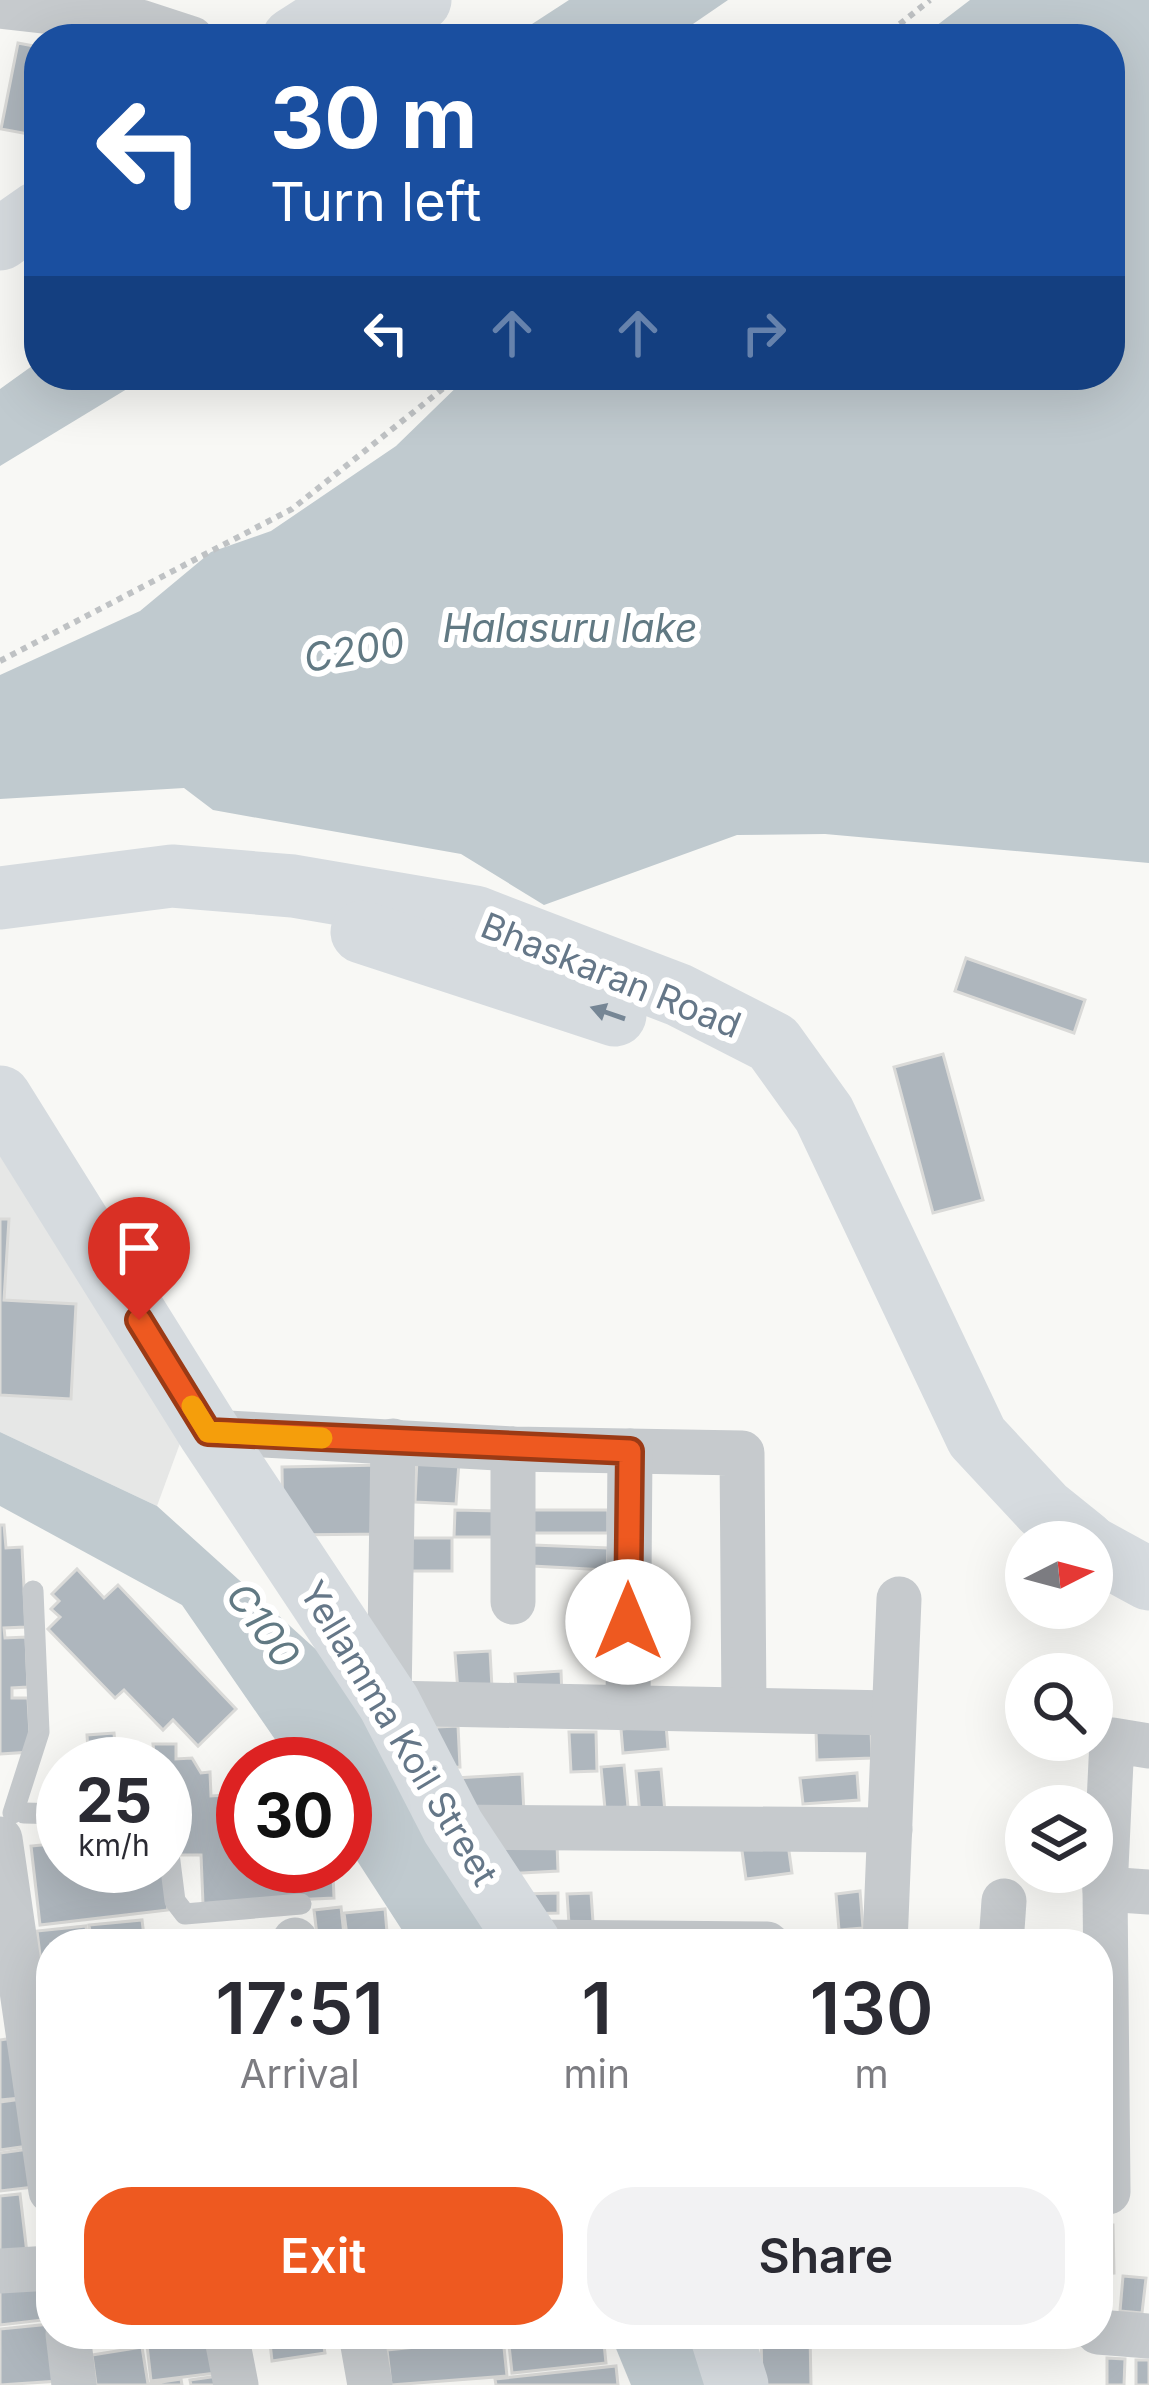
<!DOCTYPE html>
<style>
:root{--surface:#fff;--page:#f2f2f3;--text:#2b2b33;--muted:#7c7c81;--accent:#ee5920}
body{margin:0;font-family:Inter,sans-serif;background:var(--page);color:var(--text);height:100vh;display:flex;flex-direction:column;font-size:45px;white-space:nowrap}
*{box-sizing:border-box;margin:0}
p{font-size:39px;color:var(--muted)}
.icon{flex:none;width:66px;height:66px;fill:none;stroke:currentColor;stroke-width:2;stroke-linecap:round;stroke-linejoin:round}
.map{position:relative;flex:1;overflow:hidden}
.sheet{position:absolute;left:36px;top:1929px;width:1077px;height:420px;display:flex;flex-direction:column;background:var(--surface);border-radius:48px;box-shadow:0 12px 48px #0002}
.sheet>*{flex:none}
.top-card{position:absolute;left:24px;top:24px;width:1101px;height:366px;border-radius:48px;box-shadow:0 12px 48px #0002;background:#1a4fa0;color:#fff;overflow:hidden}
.needle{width:78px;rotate:84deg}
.tools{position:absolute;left:1005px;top:1521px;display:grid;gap:24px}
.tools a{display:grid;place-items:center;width:108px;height:108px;border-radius:50%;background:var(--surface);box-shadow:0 12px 48px #0002;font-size:60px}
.speed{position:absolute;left:36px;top:1737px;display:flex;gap:24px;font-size:60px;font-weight:700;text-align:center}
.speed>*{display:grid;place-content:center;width:156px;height:156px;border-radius:50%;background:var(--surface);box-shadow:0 12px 48px #0002;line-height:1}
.speed small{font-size:30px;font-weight:400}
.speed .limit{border:18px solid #d22;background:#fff;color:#111}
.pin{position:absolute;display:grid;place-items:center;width:102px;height:102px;color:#fff;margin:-123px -51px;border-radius:50% 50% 50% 0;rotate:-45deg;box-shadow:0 0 12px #0007}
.pin .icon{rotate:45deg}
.me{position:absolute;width:132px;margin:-66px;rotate:0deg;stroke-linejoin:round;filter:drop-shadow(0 0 9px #0008)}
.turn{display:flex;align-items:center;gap:42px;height:252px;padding:0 48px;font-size:54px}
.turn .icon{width:156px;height:156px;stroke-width:2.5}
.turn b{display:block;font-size:84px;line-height:102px}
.lanes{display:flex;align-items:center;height:114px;padding:0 48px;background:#0003;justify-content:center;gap:60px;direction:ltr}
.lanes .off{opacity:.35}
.eta{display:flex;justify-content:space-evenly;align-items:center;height:204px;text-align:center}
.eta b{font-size:72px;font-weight:600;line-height:84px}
.primary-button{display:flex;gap:24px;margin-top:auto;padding:24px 48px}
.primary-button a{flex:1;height:138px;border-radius:48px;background:var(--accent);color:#fff;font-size:48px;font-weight:600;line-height:138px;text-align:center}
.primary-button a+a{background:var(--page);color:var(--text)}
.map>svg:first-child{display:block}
.built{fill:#e6e7e6}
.water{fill:#c0cacf}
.building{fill:#aeb6bd;stroke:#dadad8;stroke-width:3}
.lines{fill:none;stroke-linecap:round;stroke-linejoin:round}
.path{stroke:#bfc2c4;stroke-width:6;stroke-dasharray:6 6;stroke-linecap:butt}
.lane{stroke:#c6cacd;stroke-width:21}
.street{stroke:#c6cacd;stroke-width:45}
.secondary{stroke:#d6dbdf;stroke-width:63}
.oneway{fill:#768695}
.route-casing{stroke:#9b3a15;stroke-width:30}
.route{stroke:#ee5920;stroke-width:21}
.slow{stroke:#f59e0b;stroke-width:21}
.labels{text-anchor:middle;stroke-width:12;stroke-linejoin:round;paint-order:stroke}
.street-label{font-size:36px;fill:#657788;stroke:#fff}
.water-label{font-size:39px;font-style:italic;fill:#617983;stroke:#fff}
</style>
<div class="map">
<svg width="1149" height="2385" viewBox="0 0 1149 2385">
<rect width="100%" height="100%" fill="#f8f8f5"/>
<!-- built -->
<polygon class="built" points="0,1143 182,1438 157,1506 0,1432"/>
<!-- water -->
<g class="water">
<polygon points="569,0 728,0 671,39 509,39"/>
<polygon points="970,0 1149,0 1149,863 825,834 737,835 544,905 461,854 213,810 184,788 0,799 0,675 140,611 211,552 271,531 396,446 469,375 1110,375 1110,39 919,39"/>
<polygon points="39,361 39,375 150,375 0,466 0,389"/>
<polygon points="0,1432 157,1506 331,1663 499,1944 411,1944 345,1842 345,1764 292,1764 182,1605 0,1506"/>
<polygon points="610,2334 696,2334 717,2385 631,2385"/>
</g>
<!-- building -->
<g class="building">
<polygon points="18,43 39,47 39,136 1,129"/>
<polygon points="966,958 1085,1000 1074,1033 955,991"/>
<polygon points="943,1054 983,1200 933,1213 894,1067"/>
<polygon points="0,1219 9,1219 4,1300 76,1304 71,1399 0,1395"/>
<polygon points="417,1459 459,1462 456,1504 415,1502"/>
<polygon points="384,1465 385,1534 283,1535 282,1467"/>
<polygon points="455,1510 498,1511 498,1537 454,1537"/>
<rect x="529" y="1510" width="79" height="23"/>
<polygon points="0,1525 4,1525 6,1548 22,1547 26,1627 4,1628 5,1638 26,1637 28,1687 12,1688 12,1698 28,1698 31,1752 0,1754"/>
<rect x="404" y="1538" width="48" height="33"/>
<polygon points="533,1545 608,1548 607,1570 532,1566"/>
<polygon points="77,1569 104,1598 118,1585 236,1709 198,1746 173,1720 163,1730 124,1690 115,1698 48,1629 60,1617 51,1609 59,1601 52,1594"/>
<polygon points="575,1612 612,1612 612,1647 575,1646"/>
<polygon points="490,1651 492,1688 458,1691 455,1653"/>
<polygon points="561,1671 562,1697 517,1700 515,1674"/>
<polygon points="666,1725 668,1749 623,1753 621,1729"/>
<polygon points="458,1726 460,1767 438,1768 436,1727"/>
<polygon points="871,1729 872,1758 817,1760 816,1731"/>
<polygon points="569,1732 596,1732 597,1771 571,1772"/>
<polygon points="114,1733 115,1744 134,1743 135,1763 155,1762 153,1744 176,1744 176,1759 192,1758 201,1773 210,1772 211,1796 243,1794 243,1866 324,1866 324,1873 333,1873 334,1898 203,1904 201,1855 180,1855 179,1804 165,1804 165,1764 73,1764 72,1752 88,1751 87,1735"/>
<polygon points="624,1765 628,1807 605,1809 601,1767"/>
<polygon points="661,1769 665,1812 640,1815 636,1771"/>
<polygon points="857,1773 859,1800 803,1804 800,1778"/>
<polygon points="522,1774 524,1813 459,1817 456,1778"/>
<polygon points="787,1837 792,1873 746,1879 741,1844"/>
<polygon points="63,1843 63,1866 163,1866 168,1910 40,1925 31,1846"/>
<polygon points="557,1844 558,1871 502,1874 501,1847"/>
<polygon points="860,1891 863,1928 839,1930 836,1894"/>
<polygon points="558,1893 558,1913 525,1914 524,1894"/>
<polygon points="591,1893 593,1922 569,1924 567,1894"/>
<polygon points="341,1907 345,1944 318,1944 314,1910"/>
<polygon points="385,1909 388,1944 348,1944 344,1913"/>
<polygon points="142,1920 145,1944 92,1944 89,1925"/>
<polygon points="86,1926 88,1944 51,1944 51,1994 45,1995 37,1931"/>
<polygon points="13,2038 21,2098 0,2100 0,2040"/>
<polygon points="22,2099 28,2146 0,2150 0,2102"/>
<polygon points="29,2149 34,2187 0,2191 0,2153"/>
<polygon points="20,2194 27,2253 0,2256 0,2196"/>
<polygon points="1098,2225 1113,2225 1114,2273 1098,2274"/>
<polygon points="1123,2276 1146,2278 1142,2313 1120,2311"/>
<polygon points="48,2279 51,2319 0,2325 0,2284"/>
<polygon points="1104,2289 1106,2316 1098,2317 1098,2290"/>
<polygon points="51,2324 59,2381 0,2385 0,2329"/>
<polygon points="90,2334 166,2334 166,2339 91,2347"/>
<polygon points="269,2334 322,2334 325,2353 272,2361"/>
<polygon points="427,2334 497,2334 428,2341"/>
<polygon points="603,2334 606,2363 512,2373 508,2336"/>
<polygon points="761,2334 810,2334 811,2385 762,2385"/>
<polygon points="213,2337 216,2373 151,2381 147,2345"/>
<polygon points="503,2338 507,2376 391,2385 387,2350"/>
<polygon points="142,2347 148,2384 181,2379 182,2385 96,2385 92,2355"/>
<polygon points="1107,2358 1125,2359 1124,2385 1107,2385"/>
<rect x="1136" y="2360" width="13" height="25"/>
<polygon points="616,2366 618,2385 496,2385 495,2379"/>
<polygon points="218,2376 219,2385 191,2385 190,2380"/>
</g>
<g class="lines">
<!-- path -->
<g class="path">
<polyline points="881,39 930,0"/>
<polyline points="0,661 292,509 460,375"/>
</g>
<!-- lane -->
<g class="lane">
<polyline points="13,1813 39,1732 33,1591"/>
<polyline points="24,1813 63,1814"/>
<polyline points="165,1822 175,1901 185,1914 301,1904"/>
</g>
<!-- street -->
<g class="street">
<polyline points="0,6 140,22 192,39"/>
<polyline points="209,1432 513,1449 742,1453 744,1709"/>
<polyline points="393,1441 389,1703 892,1713"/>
<polyline points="513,1449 513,1602"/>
<polyline points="628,1707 630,1451"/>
<polyline points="453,1827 890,1830"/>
<polyline points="0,1839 51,2191"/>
<polyline points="1105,1889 1149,1892"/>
<polyline points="295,1940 296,1944"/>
<polyline points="529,1942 767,1944"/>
<polyline points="885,1944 899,1599"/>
<polyline points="1001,1944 1004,1901"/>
<polyline points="1108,2192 1105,1889 1112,1740 1149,1746"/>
<polyline points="0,2271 51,2268"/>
<polyline points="1098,2332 1149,2336"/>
<polyline points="68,2334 74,2385"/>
<polyline points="226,2334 236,2385"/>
<polyline points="361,2334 370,2385"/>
</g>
<!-- secondary -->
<g class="secondary">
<polyline points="293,39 354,0"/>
<polyline points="362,39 420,0"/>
<polyline points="0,239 39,212"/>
<polyline points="0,898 172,876 293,886 475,917 679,995 773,1043 824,1114 977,1437 1044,1509 1085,1542"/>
<polyline points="362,932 615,1015"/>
<polyline points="0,1097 209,1432 389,1703 453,1827 530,1944"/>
<polyline points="1092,1548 1149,1579"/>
<polyline points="721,2334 737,2385"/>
</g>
</g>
<!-- one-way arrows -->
<defs><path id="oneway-solid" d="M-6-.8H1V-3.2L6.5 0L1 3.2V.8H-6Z" transform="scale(3)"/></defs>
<use class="oneway" href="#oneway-solid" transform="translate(608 1013) rotate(-161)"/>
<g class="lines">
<!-- route casing -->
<g class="route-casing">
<polyline id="route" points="139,1320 208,1432 630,1451 628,1622"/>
</g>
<!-- route -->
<use href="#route" class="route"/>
<!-- slow -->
<polyline class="slow" points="192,1406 208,1432 322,1438"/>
</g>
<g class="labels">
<!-- street labels -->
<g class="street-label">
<text transform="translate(611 975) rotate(22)" y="13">Bhaskaran Road</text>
<text transform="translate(399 1733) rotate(59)" y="13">Yellamma Koil Street</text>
</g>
<!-- water labels -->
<g class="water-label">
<text x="570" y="642">Halasuru lake</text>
<text transform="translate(354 650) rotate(-10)" y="14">C200</text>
<text transform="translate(263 1625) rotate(54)" y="14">C100</text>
</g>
</g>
</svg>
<div class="tools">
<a><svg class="needle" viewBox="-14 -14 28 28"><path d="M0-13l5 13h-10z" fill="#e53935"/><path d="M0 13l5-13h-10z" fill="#7c7c81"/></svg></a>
<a><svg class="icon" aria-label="search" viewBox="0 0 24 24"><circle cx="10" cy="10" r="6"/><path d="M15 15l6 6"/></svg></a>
<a><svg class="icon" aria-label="layers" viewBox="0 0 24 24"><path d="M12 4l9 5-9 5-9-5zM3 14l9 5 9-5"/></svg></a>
</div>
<div class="speed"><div>25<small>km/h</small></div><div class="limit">30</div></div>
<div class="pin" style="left:139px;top:1320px;background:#d93025"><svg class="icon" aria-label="arrive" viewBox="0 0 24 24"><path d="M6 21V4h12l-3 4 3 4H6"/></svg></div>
<svg class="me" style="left:628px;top:1622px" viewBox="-20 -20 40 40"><circle r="19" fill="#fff"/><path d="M0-13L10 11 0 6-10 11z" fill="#ee5920"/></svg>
<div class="top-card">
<div class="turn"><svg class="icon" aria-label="left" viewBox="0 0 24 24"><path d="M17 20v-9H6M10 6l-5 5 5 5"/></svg><div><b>30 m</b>Turn left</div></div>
<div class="lanes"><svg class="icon" aria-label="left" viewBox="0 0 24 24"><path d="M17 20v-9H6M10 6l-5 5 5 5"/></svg><svg class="icon off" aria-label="ahead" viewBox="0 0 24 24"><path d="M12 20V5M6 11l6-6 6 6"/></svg><svg class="icon off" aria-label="ahead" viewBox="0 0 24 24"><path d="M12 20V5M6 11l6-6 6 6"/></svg><svg class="icon off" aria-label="right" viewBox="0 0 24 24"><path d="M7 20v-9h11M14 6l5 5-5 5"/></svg></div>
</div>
<section class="sheet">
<div class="eta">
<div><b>17:51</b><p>Arrival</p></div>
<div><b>1</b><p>min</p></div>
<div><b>130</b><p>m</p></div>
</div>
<div class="primary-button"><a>Exit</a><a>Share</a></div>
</section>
</div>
